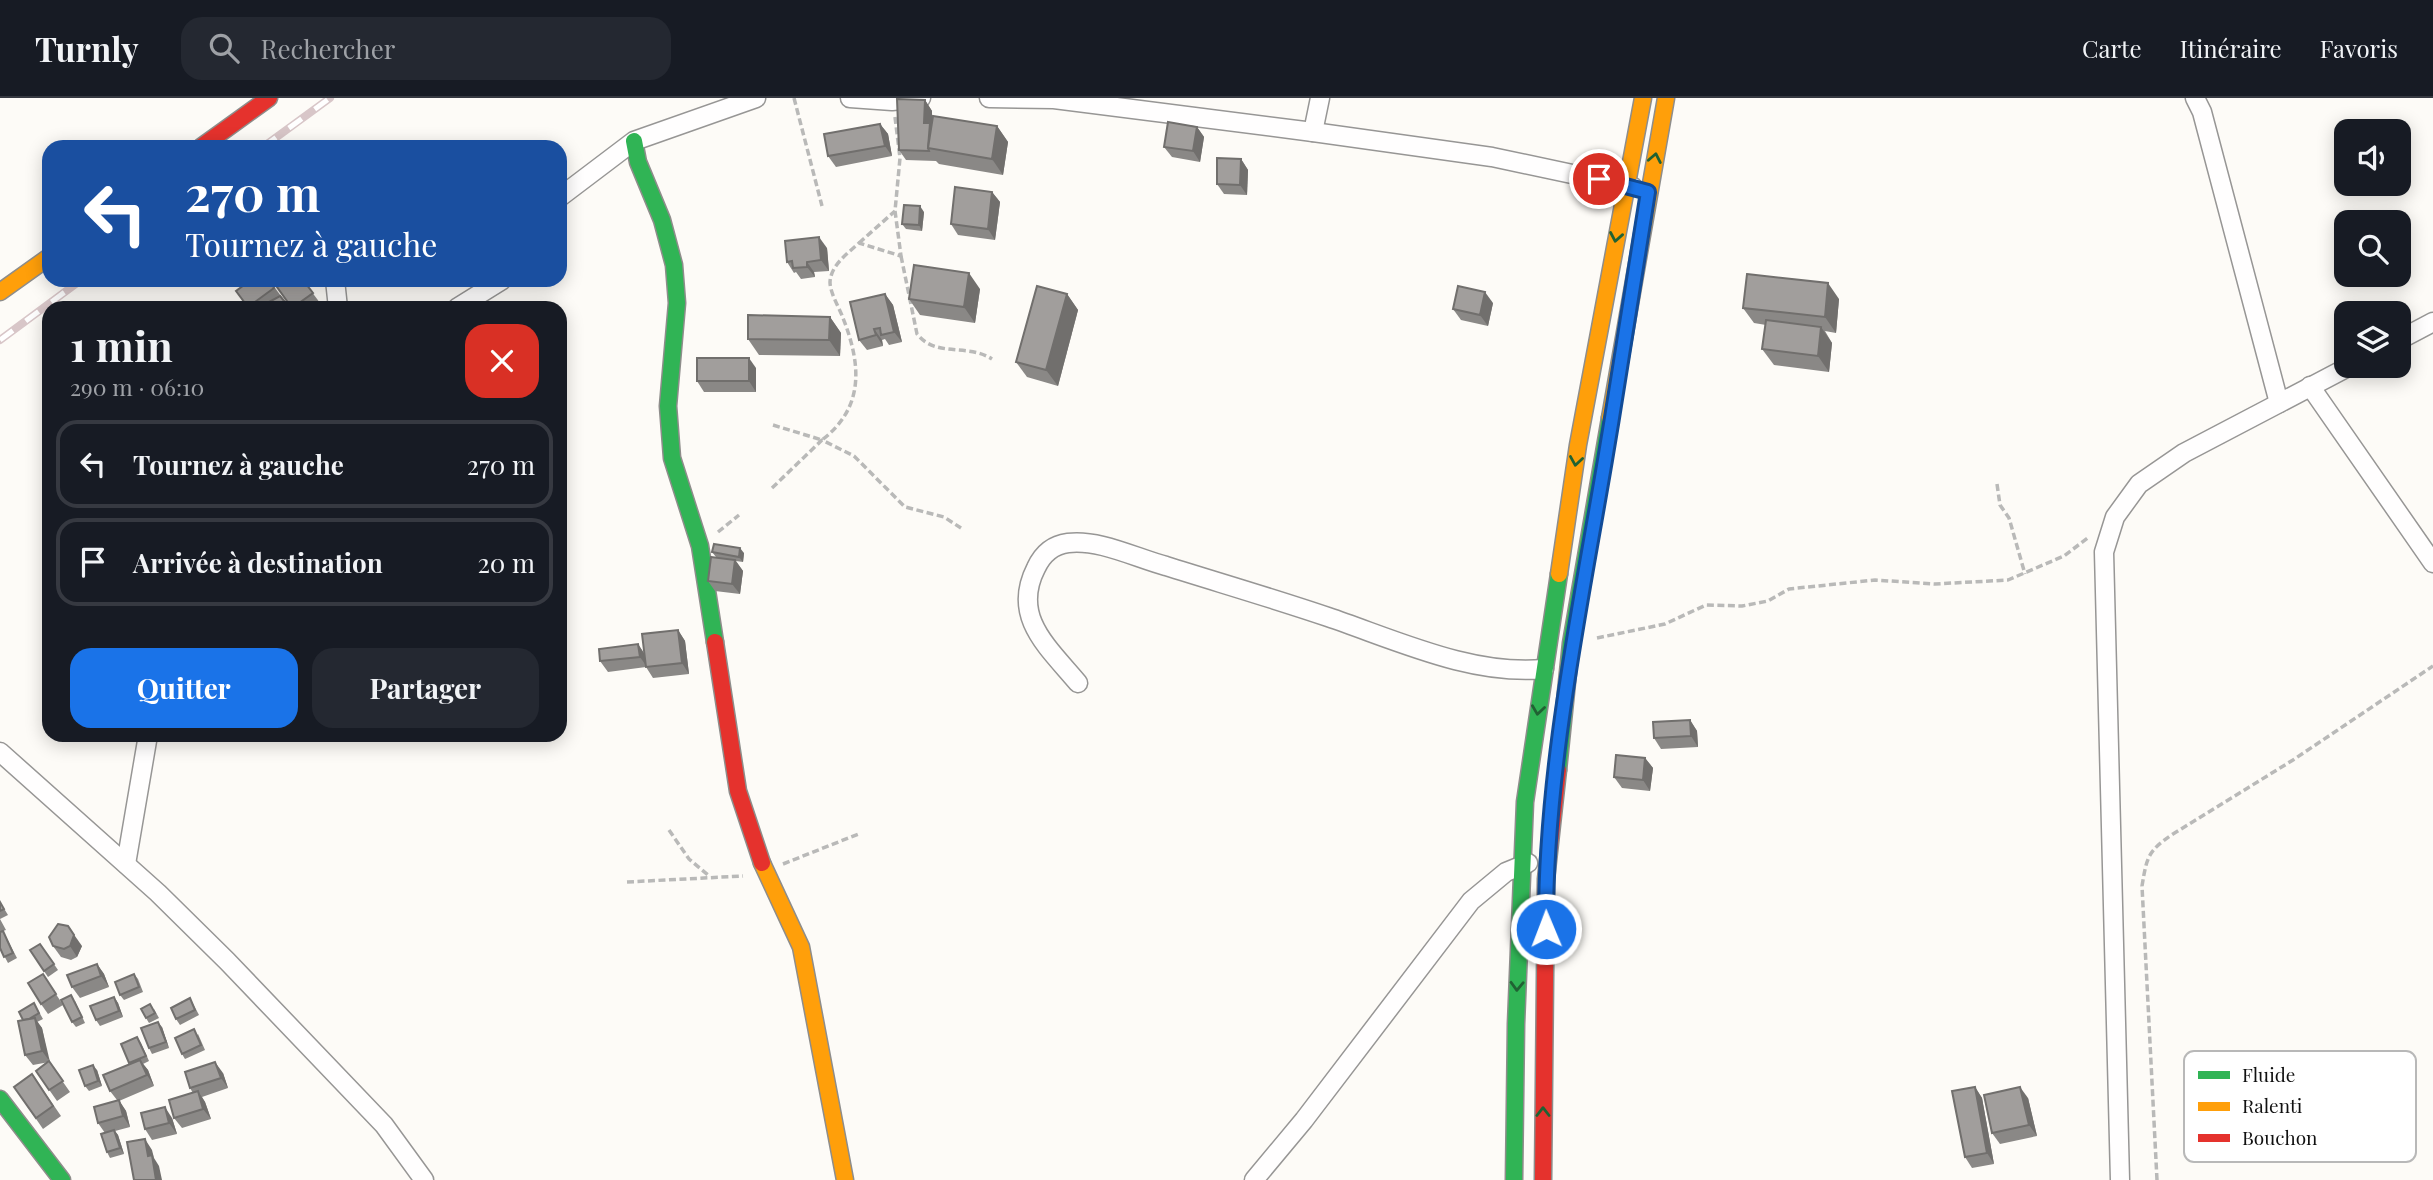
<!DOCTYPE html>
<html lang="fr">
<meta charset="utf-8">
<style>
:root{--surface:#171b24;--page:#242831;--text:#f1f3f6;--muted:#9ea1a6;--line:#363941;--accent:#1a73e8}
body{margin:0;font-family:"Playfair Display",serif;background:var(--page);color:var(--text);height:100vh;display:flex;flex-direction:column;font-size:26px;white-space:nowrap}
*{box-sizing:border-box;margin:0}
p{font-size:23px;color:var(--muted)}
.icon{flex:none;width:38px;height:38px;fill:none;stroke:currentColor;stroke-width:2;stroke-linecap:round;stroke-linejoin:round}
.map{position:relative;flex:1;overflow:hidden}
.drawer{position:absolute;left:42px;top:203px;width:525px;height:441px;display:flex;flex-direction:column;background:var(--surface);border-radius:21px;box-shadow:0 4px 18px #0003}
.drawer>*{flex:none}
.banner{position:absolute;left:42px;top:42px;width:525px;height:147px;border-radius:21px;box-shadow:0 4px 18px #0003;background:#1a4fa0;color:#fff;overflow:hidden}
.fabs{position:absolute;left:2334px;top:21px;display:grid;gap:14px}
.fabs a{display:grid;place-items:center;width:77px;height:77px;border-radius:14px;background:var(--surface);box-shadow:0 4px 18px #0003;font-size:35px}
.pin{position:absolute;display:grid;place-items:center;width:60px;height:60px;color:#fff;margin:-30px;border:4px solid #fff;border-radius:50%;box-shadow:0 2px 7px #0007}
.me{position:absolute;width:77px;margin:-38px;rotate:359deg;stroke-linejoin:round;filter:drop-shadow(0 0 5px #0008)}
.turn{display:flex;align-items:center;gap:24px;height:147px;padding:0 28px;font-size:32px}
.turn .icon{width:91px;height:91px;stroke-width:2.5}
.turn b{display:block;font-size:49px;line-height:60px}
.round{display:grid;place-items:center;flex:none;width:74px;height:74px;border-radius:21px;background:var(--page)}
.summary{display:flex;align-items:center;justify-content:space-between;height:119px;padding:0 28px}
h1{font-size:42px;font-weight:700;line-height:52px}
.primary-button{display:flex;gap:14px;margin-top:auto;padding:14px 28px}
.primary-button a{flex:1;height:80px;border-radius:21px;background:var(--accent);color:#fff;font-size:28px;font-weight:700;line-height:80px;text-align:center}
.primary-button a+a{background:var(--page);color:var(--text)}
ul{padding:0;list-style:none}
li{display:flex;align-items:center;gap:21px;height:88px;margin:0 14px 10px;padding:0 14px;border:4px solid var(--line);border-radius:21px}
li div{flex:1}
li b{display:block;font-size:26px}
li em{font-style:normal}
header{display:flex;align-items:center;gap:42px;box-sizing:border-box;height:98px;padding:0 35px;background:var(--surface);border-bottom:2px solid var(--line)}
header strong{font-size:33px}
nav{display:flex;gap:38px;margin-inline-start:auto;font-size:24px}
.search{width:490px;height:63px;background:var(--page);display:flex;align-items:center;gap:18px;box-sizing:border-box;padding:0 24px;border-radius:21px;color:var(--muted);font-size:26px}
.map>svg:first-child{display:block}
.lines{fill:none;stroke-linecap:round;stroke-linejoin:round}
.street-casing{stroke:#979695;stroke-width:21}
.fast-casing{stroke:#8e8d8b;stroke-width:19}
.slow-casing{stroke:#8e8d8b;stroke-width:19}
.jam-casing{stroke:#8e8d8b;stroke-width:19}
.path{stroke:#b9b9b8;stroke-width:3.5;stroke-dasharray:7 3.5;stroke-linecap:butt}
.street{stroke:#fffefe;stroke-width:18}
.fast{stroke:#30b455;stroke-width:16}
.slow{stroke:#ff9f0a;stroke-width:16}
.jam{stroke:#e5322d;stroke-width:16}
.rail-casing{stroke:#d8c6c8;stroke-width:8}
.rail{stroke:#fff;stroke-width:5;stroke-dasharray:16;stroke-linecap:butt}
.wall{fill:#8a8886}
.shaded-wall{fill:#716f6d}
.building{fill:#a19e9c;stroke:#716f6d;stroke-width:2}
.oneway{stroke:#206233}
.route-casing{stroke:#114b97;stroke-width:18}
.route{stroke:#1a73e8;stroke-width:12}
.key{fill:#fff;stroke:#b8b8b8;stroke-width:2}
.key-label{font-size:19px;fill:#111}
</style>
<header>
<strong>Turnly</strong>
<div class="search"><svg class="icon" aria-label="search" viewBox="0 0 24 24"><circle cx="10" cy="10" r="6"/><path d="M15 15l6 6"/></svg>Rechercher</div>
<nav><a>Carte</a><a>Itinéraire</a><a>Favoris</a></nav>
</header>
<div class="map">
<svg width="2433" height="1082" viewBox="0 0 2433 1082">
<rect width="100%" height="100%" fill="#fdfbf7"/>
<g class="lines">
<!-- street casing -->
<g class="street-casing">
<g id="street">
<polyline points="850,0 892,3 921,0"/>
<polyline points="989,0 1054,1 1313,34 1492,59 1633,89"/>
<polyline points="2195,0 2202,14 2279,305"/>
<polyline points="1313,34 1320,0"/>
<polyline points="560,99 634,43 756,0"/>
<polyline points="335,182 338,210"/>
<polyline points="457,210 502,182"/>
<polyline points="2399,242 2433,224"/>
<polyline points="2310,288 2433,465"/>
<path d="M1078,585C1048,549 1011,519 1036,470C1042,457 1052,447 1068,445C1099,441 1136,460 1166,468C1220,485 1275,501 1328,519C1396,542 1472,578 1544,571"/>
<polyline points="0,654 158,795 227,863 384,1027 424,1082"/>
<polyline points="126,766 148,637"/>
<polyline points="1254,1082 1304,1022 1471,803 1506,774 1528,765"/>
<polyline points="2120,1082 2104,454 2115,419 2139,386 2184,355 2350,268"/>
</g>
</g>
<!-- fast casing -->
<g class="fast-casing">
<g id="fast">
<polyline points="634,43 638,64 662,122 674,167 677,205 668,308 672,360 700,448 715,544"/>
<polyline points="1558,672 1571,545 1610,320"/>
<polyline points="0,1001 62,1082"/>
<polyline points="1514,1082 1516,926 1525,704 1559,476"/>
</g>
</g>
<!-- slow casing -->
<g class="slow-casing">
<g id="slow">
<polyline points="0,194 49,159"/>
<polyline points="1610,320 1666,0"/>
<polyline points="1559,476 1578,347 1643,0"/>
<polyline points="762,765 801,849 845,1082"/>
</g>
</g>
<!-- jam casing -->
<g class="jam-casing">
<g id="jam">
<polyline points="201,49 269,0"/>
<polyline points="715,544 738,693 762,765"/>
<polyline points="1543,1082 1546,781 1558,672"/>
</g>
</g>
<!-- path -->
<g class="path">
<polyline points="794,0 822,108"/>
<polyline points="859,145 895,113"/>
<path d="M901,158L917,236C936,260 967,245 992,261"/>
<path d="M773,327L822,342C865,309 861,266 843,220C839,209 830,195 830,184C831,167 847,156 859,145L901,158L895,113L900,60L895,19"/>
<polyline points="1997,386 2000,407 2009,420 2025,476"/>
<polyline points="772,390 822,342 854,358 905,409 944,419 961,430"/>
<polyline points="718,434 739,417"/>
<polyline points="1597,540 1665,526 1706,507 1742,508 1768,503 1789,491 1875,482 1935,486 2008,482 2064,458 2089,439"/>
<polyline points="669,732 689,761 708,777"/>
<polyline points="783,766 861,735"/>
<polyline points="627,784 743,778"/>
<path d="M2157,1082L2142,788C2147,758 2148,753 2173,736L2293,662L2433,568"/>
</g>
<!-- street -->
<use href="#street" class="street"/>
<!-- fast -->
<use href="#fast" class="fast"/>
<!-- slow -->
<use href="#slow" class="slow"/>
<!-- jam -->
<use href="#jam" class="jam"/>
<!-- rail casing -->
<g class="rail-casing">
<g id="rail">
<polyline points="263,49 330,0"/>
<polyline points="0,242 81,182"/>
</g>
</g>
<!-- rail -->
<use href="#rail" class="rail"/>
</g>
<!-- wall -->
<g class="wall">
<polygon points="925,2 932,13 932,22 997,28 1008,44 1003,77 939,66 936,63 906,62 899,52"/>
<polygon points="880,26 888,36 892,58 836,69 828,58"/>
<polygon points="1197,29 1204,39 1200,64 1172,59 1164,49"/>
<polygon points="1241,61 1248,72 1247,97 1224,96 1217,86"/>
<polygon points="992,94 1000,104 995,142 958,137 951,126"/>
<polygon points="924,114 922,133 906,131 902,126"/>
<polygon points="827,150 829,173 814,174 815,179 801,181 796,174 794,175 787,164"/>
<polygon points="269,182 290,210 249,210 236,193"/>
<polygon points="303,182 320,205 314,210 292,210"/>
<polygon points="980,191 975,225 920,217 909,201"/>
<polygon points="885,196 893,207 902,244 889,247 885,241 882,242 883,248 867,252 859,242"/>
<polygon points="1067,196 1078,212 1058,288 1027,279 1016,264"/>
<polygon points="1839,201 1836,235 1825,233 1832,245 1829,274 1774,267 1762,251 1766,227 1754,225 1743,210"/>
<polygon points="1493,205 1488,228 1461,222 1453,211"/>
<polygon points="830,219 841,235 840,258 759,257 748,241"/>
<polygon points="756,270 756,294 704,294 697,283"/>
<polygon points="712,454 744,455 743,464 736,463 743,473 740,496 715,493 708,483 716,459"/>
<polygon points="678,532 685,543 689,576 653,580 646,569 608,574 600,563 638,546 644,555"/>
<polygon points="1690,622 1697,633 1698,649 1661,651 1654,640"/>
<polygon points="1645,660 1653,670 1650,693 1622,690 1614,679"/>
<polygon points="0,804 8,817 0,821 6,832 3,833 17,860 8,865 0,850"/>
<polygon points="40,846 58,872 48,879 30,852"/>
<polygon points="53,848 82,848 77,859 71,862 61,859"/>
<polygon points="97,866 104,876 109,889 80,900 72,889"/>
<polygon points="43,876 63,907 48,916 41,906"/>
<polygon points="134,876 138,881 143,894 124,902 120,897"/>
<polygon points="114,899 118,905 123,919 100,928 96,922"/>
<polygon points="190,900 199,917 180,927 176,921"/>
<polygon points="75,903 85,925 76,929 72,924"/>
<polygon points="34,905 43,921 37,924 42,930 49,964 70,994 57,1003 36,973 49,964 33,967 25,957 23,922"/>
<polygon points="154,911 159,920 149,925 146,920"/>
<polygon points="162,929 169,950 152,956 149,950"/>
<polygon points="198,936 205,952 185,961 182,956"/>
<polygon points="137,939 141,945 149,963 143,966 148,972 154,988 119,1003 126,1013 130,1029 115,1033 118,1037 124,1056 110,1060 107,1054 105,1035 98,1025 117,1002 110,993 130,966 121,946"/>
<polygon points="97,972 102,988 89,993 85,988"/>
<polygon points="223,975 228,990 202,999 205,1004 211,1021 182,1030 174,1020 193,995 190,990"/>
<polygon points="32,976 61,1018 43,1031 14,989"/>
<polygon points="1975,989 1982,1000 1994,1066 1972,1070 1965,1059"/>
<polygon points="2028,1000 2037,1038 2000,1046 1992,1035"/>
<polygon points="172,1020 177,1036 152,1042 145,1031"/>
</g>
<!-- shaded-wall -->
<g class="shaded-wall">
<polygon points="925,2 932,13 932,28 937,52 924,25"/>
<polygon points="880,26 888,36 892,58 885,48"/>
<polygon points="997,28 1008,44 1003,77 992,61"/>
<polygon points="1197,29 1204,39 1200,64 1193,53"/>
<polygon points="1241,61 1248,72 1247,97 1240,87"/>
<polygon points="992,94 1000,104 995,142 988,131"/>
<polygon points="920,108 924,114 922,133 919,127"/>
<polygon points="819,139 827,150 829,173 821,162"/>
<polygon points="807,164 814,174 815,179 807,169"/>
<polygon points="969,175 980,191 975,225 964,209"/>
<polygon points="1828,185 1839,201 1836,235 1825,219"/>
<polygon points="1485,194 1493,205 1488,228 1480,217"/>
<polygon points="885,196 893,207 902,244 894,234"/>
<polygon points="1067,196 1078,212 1058,288 1046,272"/>
<polygon points="830,219 841,235 840,258 829,242"/>
<polygon points="1821,229 1832,245 1829,274 1818,258"/>
<polygon points="874,231 882,242 883,248 876,237"/>
<polygon points="749,260 756,270 756,294 749,283"/>
<polygon points="740,450 744,455 743,464 739,459"/>
<polygon points="735,462 743,473 740,496 732,486"/>
<polygon points="678,532 685,543 689,576 682,565"/>
<polygon points="638,546 645,557 647,569 640,559"/>
<polygon points="1690,622 1697,633 1698,649 1691,638"/>
<polygon points="1645,660 1653,670 1650,693 1643,682"/>
<polygon points="68,828 82,848 77,859 70,848"/>
<polygon points="97,866 104,876 109,889 101,878"/>
<polygon points="114,899 118,905 123,919 119,913"/>
<polygon points="35,920 42,930 50,964 42,953"/>
<polygon points="158,924 162,929 169,950 166,944"/>
<polygon points="140,962 148,972 154,988 147,977"/>
<polygon points="215,964 223,975 228,990 221,980"/>
<polygon points="93,967 97,972 102,988 98,983"/>
<polygon points="1975,989 1982,1000 1994,1066 1987,1055"/>
<polygon points="2020,989 2028,1000 2037,1038 2029,1027"/>
<polygon points="198,993 205,1004 211,1021 203,1011"/>
<polygon points="119,1002 126,1013 130,1029 123,1018"/>
<polygon points="165,1009 172,1020 177,1036 169,1025"/>
<polygon points="114,1032 118,1037 124,1056 120,1050"/>
<polygon points="145,1041 152,1052 154,1060 159,1068 162,1082 156,1082 148,1058"/>
</g>
<!-- building -->
<g class="building">
<polygon points="897,1 925,2 924,25 930,25 928,50 929,53 899,52"/>
<polygon points="933,18 997,28 992,61 928,50"/>
<polygon points="1168,24 1197,29 1193,53 1164,49"/>
<polygon points="880,26 885,48 828,58 824,36"/>
<polygon points="1217,60 1241,61 1240,87 1217,86"/>
<polygon points="955,89 992,94 988,131 951,126"/>
<polygon points="904,107 920,108 919,127 902,126"/>
<polygon points="819,139 821,162 807,164 807,169 793,170 792,163 787,164 785,143"/>
<polygon points="914,167 969,175 964,209 909,201"/>
<polygon points="1747,176 1828,185 1825,219 1743,210"/>
<polygon points="251,182 269,182 274,190 248,209 236,193"/>
<polygon points="272,182 303,182 313,195 292,210"/>
<polygon points="1037,188 1067,196 1046,272 1016,264"/>
<polygon points="1458,188 1485,194 1480,217 1453,211"/>
<polygon points="885,196 894,234 881,237 880,230 874,231 876,237 859,242 850,204"/>
<polygon points="280,198 290,210 258,210"/>
<polygon points="748,217 830,219 829,242 748,241"/>
<polygon points="1766,222 1821,229 1818,258 1762,251"/>
<rect x="697" y="260" width="52" height="23"/>
<polygon points="714,446 740,450 739,459 712,454"/>
<polygon points="711,459 735,462 732,486 708,483"/>
<polygon points="678,532 682,565 646,569 642,536"/>
<polygon points="638,546 640,559 600,563 599,551"/>
<polygon points="1690,622 1691,638 1654,640 1653,624"/>
<polygon points="1616,657 1645,660 1643,682 1614,679"/>
<polygon points="0,804 4,811 0,813"/>
<polygon points="58,826 68,828 74,837 70,848 64,851 53,848 49,839"/>
<polygon points="3,833 13,855 4,859 0,850 0,834"/>
<polygon points="40,846 54,866 44,873 30,852"/>
<polygon points="97,866 101,878 72,889 67,877"/>
<polygon points="43,876 56,896 41,906 28,885"/>
<polygon points="134,876 139,889 120,897 115,884"/>
<polygon points="71,897 82,919 72,924 61,902"/>
<polygon points="114,899 119,913 96,922 90,908"/>
<polygon points="190,900 195,912 176,921 171,910"/>
<polygon points="34,905 39,915 29,921 23,922 19,914"/>
<polygon points="150,906 155,915 146,920 141,911"/>
<polygon points="35,920 42,953 25,957 18,923"/>
<polygon points="158,924 166,944 149,950 141,930"/>
<polygon points="194,931 201,947 182,956 175,940"/>
<polygon points="137,939 146,958 129,965 121,946"/>
<polygon points="140,962 147,977 110,993 103,977"/>
<polygon points="49,963 63,983 49,992 36,973"/>
<polygon points="215,964 221,980 190,990 185,974"/>
<polygon points="93,967 98,983 85,988 79,972"/>
<polygon points="32,976 53,1008 36,1020 14,989"/>
<polygon points="1975,989 1987,1055 1965,1059 1952,993"/>
<polygon points="2020,989 2029,1027 1992,1035 1984,997"/>
<polygon points="198,993 203,1011 174,1020 169,1002"/>
<polygon points="119,1002 123,1018 98,1025 94,1009"/>
<polygon points="165,1009 169,1025 145,1031 141,1015"/>
<polygon points="114,1032 120,1050 107,1054 101,1036"/>
<polygon points="145,1041 148,1058 152,1057 156,1082 134,1082 127,1044"/>
</g>
<!-- one-way arrows -->
<defs><path id="oneway-chevron" d="M-2-3.5L2.5 0L-2 3.5" fill="none" stroke-width="1.6" stroke-linecap="round" stroke-linejoin="round" transform="scale(1.75)"/></defs>
<g class="oneway">
<use href="#oneway-chevron" transform="translate(1655 60) rotate(-79)"/>
<use href="#oneway-chevron" transform="translate(1616 139) rotate(100)"/>
<use href="#oneway-chevron" transform="translate(1576 363) rotate(99)"/>
<use href="#oneway-chevron" transform="translate(1538 612) rotate(98)"/>
<use href="#oneway-chevron" transform="translate(1517 888) rotate(92)"/>
<use href="#oneway-chevron" transform="translate(1543 1014) rotate(-90)"/>
</g>
<g class="lines">
<!-- route casing -->
<g class="route-casing">
<path id="route" d="M1546,831C1545,675 1579,516 1605,362C1620,273 1634,184 1648,94L1599,81"/>
</g>
<!-- route -->
<use href="#route" class="route"/>
</g>
<!-- legend -->
<rect x="2184" y="953" width="232" height="111" rx="10" class="key"/>
<rect x="2198" y="973" width="32" height="8" fill="#30b455"/>
<rect x="2198" y="1004" width="32" height="9" fill="#ff9f0a"/>
<rect x="2198" y="1036" width="32" height="8" fill="#e5322d"/>
<g class="key-label">
<text x="2242" y="984">Fluide</text>
<text x="2242" y="1015">Ralenti</text>
<text x="2242" y="1047">Bouchon</text>
</g>
</svg>
<div class="fabs">
<a><svg class="icon" aria-label="sound" viewBox="0 0 24 24"><path d="M4 9h4l5-4v14l-5-4H4zM17 9q2 3 0 6"/></svg></a>
<a><svg class="icon" aria-label="search" viewBox="0 0 24 24"><circle cx="10" cy="10" r="6"/><path d="M15 15l6 6"/></svg></a>
<a><svg class="icon" aria-label="layers" viewBox="0 0 24 24"><path d="M12 4l9 5-9 5-9-5zM3 14l9 5 9-5"/></svg></a>
</div>
<div class="pin" style="left:1599px;top:81px;background:#d93025"><svg class="icon" aria-label="arrive" viewBox="0 0 24 24"><path d="M6 21V4h12l-3 4 3 4H6"/></svg></div>
<svg class="me" style="left:1546px;top:831px" viewBox="-20 -20 40 40"><circle r="17" fill="#1a73e8" stroke="#fff" stroke-width="3"/><path d="M0-11L8 9 0 5-8 9z" fill="#fff"/></svg>
<div class="banner">
<div class="turn"><svg class="icon" aria-label="left" viewBox="0 0 24 24"><path d="M17 20v-9H6M10 6l-5 5 5 5"/></svg><div><b>270 m</b>Tournez à gauche</div></div>
</div>
<section class="drawer">
<div class="summary"><div><h1>1 min</h1><p>290 m · 06:10</p></div><a class="round" style="background:#d93025;color:#fff"><svg class="icon" aria-label="close" viewBox="0 0 24 24"><path d="M6 6l12 12M18 6L6 18"/></svg></a></div>
<ul>
<li><svg class="icon" aria-label="left" viewBox="0 0 24 24"><path d="M17 20v-9H6M10 6l-5 5 5 5"/></svg><div><b>Tournez à gauche</b></div><em>270 m</em></li>
<li><svg class="icon" aria-label="arrive" viewBox="0 0 24 24"><path d="M6 21V4h12l-3 4 3 4H6"/></svg><div><b>Arrivée à destination</b></div><em>20 m</em></li>
</ul>
<div class="primary-button"><a>Quitter</a><a>Partager</a></div>
</section>
</div>
